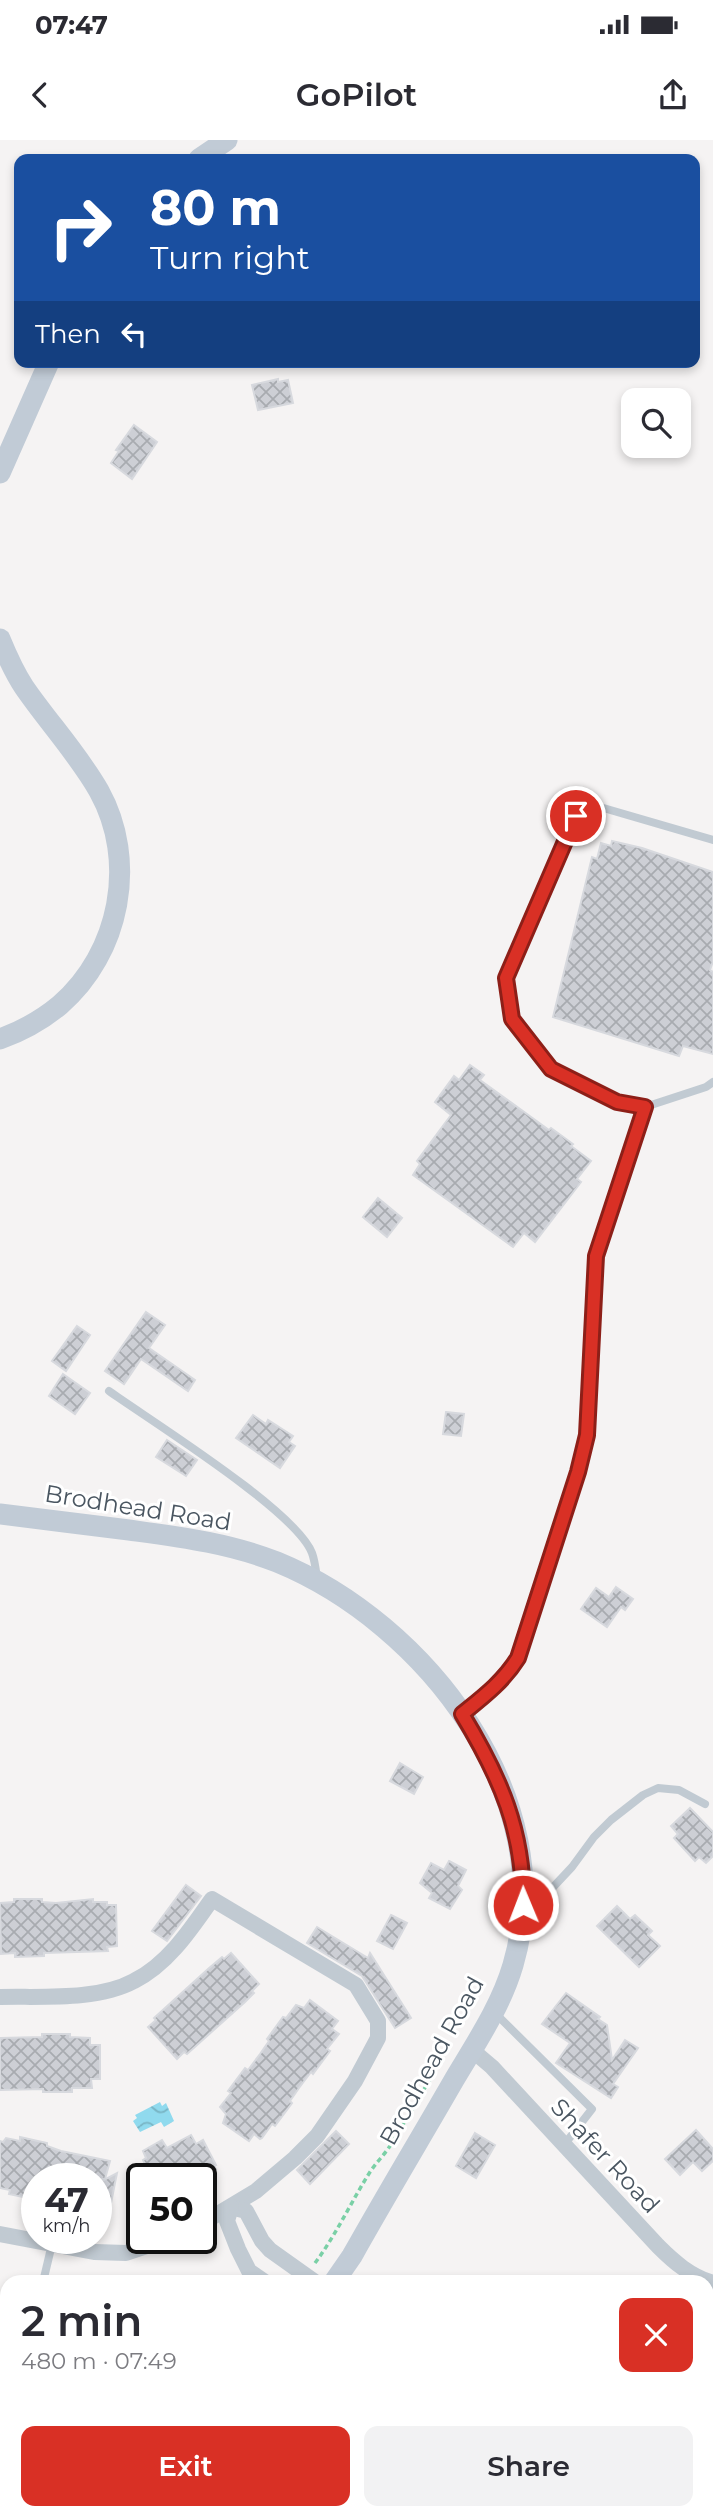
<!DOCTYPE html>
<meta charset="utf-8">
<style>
:root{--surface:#fff;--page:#f2f2f3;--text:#2b2b33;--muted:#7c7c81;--accent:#d93025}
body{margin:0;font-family:Montserrat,sans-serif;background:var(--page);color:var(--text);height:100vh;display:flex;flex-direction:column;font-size:26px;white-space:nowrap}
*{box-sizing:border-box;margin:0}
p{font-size:23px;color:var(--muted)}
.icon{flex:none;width:38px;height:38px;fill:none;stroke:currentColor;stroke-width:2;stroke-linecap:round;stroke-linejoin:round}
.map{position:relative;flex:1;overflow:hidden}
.details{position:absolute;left:0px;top:2135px;width:714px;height:245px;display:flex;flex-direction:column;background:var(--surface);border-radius:21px 21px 0 0;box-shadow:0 4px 10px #0003}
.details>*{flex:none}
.banner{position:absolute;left:14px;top:14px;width:686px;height:214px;border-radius:14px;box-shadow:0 4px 10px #0003;background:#1a4fa0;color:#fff;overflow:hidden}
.tools{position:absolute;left:621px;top:248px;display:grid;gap:14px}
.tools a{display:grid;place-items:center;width:70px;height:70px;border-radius:14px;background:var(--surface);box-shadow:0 4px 10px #0003;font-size:35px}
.speed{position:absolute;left:21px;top:2023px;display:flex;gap:14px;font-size:35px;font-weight:700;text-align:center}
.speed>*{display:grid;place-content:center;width:91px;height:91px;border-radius:50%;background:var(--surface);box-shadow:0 4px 10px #0003;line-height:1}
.speed small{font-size:18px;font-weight:400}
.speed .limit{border:4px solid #111;border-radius:10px;background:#fff;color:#111}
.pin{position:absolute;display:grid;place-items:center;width:60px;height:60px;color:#fff;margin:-30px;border:4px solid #fff;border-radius:50%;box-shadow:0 2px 7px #0007}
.me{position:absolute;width:77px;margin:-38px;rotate:359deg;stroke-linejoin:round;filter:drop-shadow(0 0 5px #0008)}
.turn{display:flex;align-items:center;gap:24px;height:147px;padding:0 21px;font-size:32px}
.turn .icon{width:91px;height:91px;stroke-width:2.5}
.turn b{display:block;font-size:49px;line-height:60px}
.then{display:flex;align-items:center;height:66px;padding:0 21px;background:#0003;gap:14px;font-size:26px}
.round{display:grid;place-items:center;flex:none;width:74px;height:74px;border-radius:14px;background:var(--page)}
.summary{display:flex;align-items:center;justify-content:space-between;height:119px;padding:0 21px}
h1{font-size:42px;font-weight:600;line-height:52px}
.primary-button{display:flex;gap:14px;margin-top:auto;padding:14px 21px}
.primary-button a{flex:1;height:80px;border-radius:14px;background:var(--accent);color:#fff;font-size:28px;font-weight:600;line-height:80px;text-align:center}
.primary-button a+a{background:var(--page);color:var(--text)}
.status{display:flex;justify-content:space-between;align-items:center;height:49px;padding:0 35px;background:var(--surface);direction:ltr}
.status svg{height:19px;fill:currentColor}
header{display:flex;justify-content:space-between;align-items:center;height:91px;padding:0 21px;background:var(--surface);font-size:32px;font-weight:600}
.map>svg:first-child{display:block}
.water{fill:url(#water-waves)}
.building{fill:url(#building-cross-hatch);stroke:#d7d9de;stroke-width:2}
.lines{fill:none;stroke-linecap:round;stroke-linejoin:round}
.path{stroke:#7ad0a6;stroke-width:3.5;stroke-dasharray:5 3.5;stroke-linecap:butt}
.service{stroke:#c1cad2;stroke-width:8}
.minor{stroke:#c1cad2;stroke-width:16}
.secondary{stroke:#c1cbd6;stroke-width:21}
.route-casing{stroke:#8d1f18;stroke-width:18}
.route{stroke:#d93025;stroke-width:12}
.labels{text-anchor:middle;stroke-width:6;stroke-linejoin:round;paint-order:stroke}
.street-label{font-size:24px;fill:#4a5661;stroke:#fff}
</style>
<div class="status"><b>07:47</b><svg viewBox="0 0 49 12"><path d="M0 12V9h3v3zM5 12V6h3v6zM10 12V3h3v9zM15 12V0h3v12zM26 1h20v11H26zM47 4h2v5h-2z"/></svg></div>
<header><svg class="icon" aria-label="back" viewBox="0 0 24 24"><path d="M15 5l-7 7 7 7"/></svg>GoPilot<svg class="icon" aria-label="share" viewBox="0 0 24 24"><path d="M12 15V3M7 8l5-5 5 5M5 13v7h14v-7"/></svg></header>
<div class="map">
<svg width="713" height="2380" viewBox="0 0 713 2380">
<defs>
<pattern id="water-waves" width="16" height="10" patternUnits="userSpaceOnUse" patternTransform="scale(1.75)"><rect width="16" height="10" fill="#90daee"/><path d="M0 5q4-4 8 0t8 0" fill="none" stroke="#78b4c4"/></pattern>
<pattern id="building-cross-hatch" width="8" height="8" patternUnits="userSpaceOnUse" patternTransform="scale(1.75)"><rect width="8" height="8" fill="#cdcfd5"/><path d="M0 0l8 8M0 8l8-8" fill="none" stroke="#a8abb0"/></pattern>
</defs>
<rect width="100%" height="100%" fill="#f5f3f3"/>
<!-- water -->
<polygon class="water" points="160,1962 162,1966 166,1963 174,1981 164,1987 161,1982 140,1992 133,1981 137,1978 135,1975"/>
<!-- building -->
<g class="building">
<polygon points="278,239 278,242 288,240 293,263 258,270 252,245"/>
<polygon points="134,285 157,302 132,339 111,323 119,311 116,310"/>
<polygon points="612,701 642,708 713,732 713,821 710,830 713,832 713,914 683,906 679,916 553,877 592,717 597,719 601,703 611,706"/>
<polygon points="470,925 484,935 480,940 549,990 551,988 573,1004 571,1006 591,1021 577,1039 581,1042 535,1102 524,1093 513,1107 413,1035 420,1024 417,1021 451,975 435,962 454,936 459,940"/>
<polygon points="378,1058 402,1078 387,1097 363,1077"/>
<polygon points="146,1172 165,1185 149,1208 195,1240 188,1251 141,1219 124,1244 105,1231"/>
<polygon points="77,1186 90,1195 66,1231 52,1221"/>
<polygon points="63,1234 90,1253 75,1274 49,1256"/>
<polygon points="446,1272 464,1274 461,1296 443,1294"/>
<polygon points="253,1275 266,1284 268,1280 293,1296 289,1302 295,1306 280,1328 236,1298"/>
<polygon points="167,1300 197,1320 186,1336 156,1317"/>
<polygon points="616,1447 633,1459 625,1470 621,1467 607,1487 581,1469 596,1448 609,1457"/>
<polygon points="400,1623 423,1637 414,1654 390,1641"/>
<polygon points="690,1668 713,1692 713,1716 706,1723 699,1717 695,1721 674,1698 678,1694 671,1686"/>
<polygon points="449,1721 466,1730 458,1746 462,1750 450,1769 429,1758 432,1753 420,1743 431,1723 444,1730"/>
<polygon points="186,1745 201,1756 167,1801 152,1791"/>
<polygon points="14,1759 42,1759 42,1762 56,1763 93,1759 93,1762 107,1762 107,1765 116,1765 117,1806 107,1807 108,1811 44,1813 44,1816 15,1817 15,1813 1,1814 0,1763 14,1762"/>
<polygon points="617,1766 630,1779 635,1775 652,1791 648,1795 660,1806 639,1827 597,1786"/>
<polygon points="391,1775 407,1783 393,1809 377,1801"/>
<polygon points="317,1787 368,1818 370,1813 411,1878 395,1888 362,1836 307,1803"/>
<polygon points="231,1813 259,1844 252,1851 254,1853 245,1862 187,1914 184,1912 177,1919 148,1887 156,1880 154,1878 208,1829 222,1817 224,1819"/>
<polygon points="566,1853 600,1877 598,1879 607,1885 612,1920 625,1900 638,1908 613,1944 618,1947 611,1958 556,1923 570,1903 542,1884"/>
<polygon points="310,1860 338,1881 332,1889 339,1894 327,1909 330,1911 313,1934 311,1932 299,1948 290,1961 292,1963 275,1986 272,1984 262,1998 260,1999 254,1994 249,2001 223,1983 226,1974 220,1967 231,1953 228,1951 245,1928 248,1930 260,1914 269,1901 267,1899 283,1877 286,1878 296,1865 304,1868"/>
<polygon points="42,1894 70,1894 70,1897 90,1898 90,1905 100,1905 100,1939 91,1939 92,1948 72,1948 72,1952 43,1952 43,1949 0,1950 0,1898 42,1897"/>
<polygon points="696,1990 713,2009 713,2021 702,2031 693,2022 680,2035 665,2019"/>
<polygon points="336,1991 349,2004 310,2044 297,2030"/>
<polygon points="475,1993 495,2005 476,2038 456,2026"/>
<polygon points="191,1995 196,2004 203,2000 216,2025 214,2026 216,2029 199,2039 153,2039 143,2020 146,2018 143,2011 162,2000 167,2008"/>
<polygon points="20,1997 47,2003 47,2006 61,2011 110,2021 105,2039 37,2039 37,2060 9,2054 10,2050 0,2048 0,2001 3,2002 6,1998 20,2001"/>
<polygon points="117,2033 110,2068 96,2065 96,2044"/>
</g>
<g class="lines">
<!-- path -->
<path class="path" d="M315,2123C336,2095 351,2062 370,2032C376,2023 384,2015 390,2006C410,1973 431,1939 449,1904"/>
<!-- service -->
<g class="service">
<polyline points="713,700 600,667 576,676 506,838 512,879 551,929 617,962 645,967 706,947 713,942"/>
<path d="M109,1251C151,1281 296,1371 312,1413C315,1421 316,1431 317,1439"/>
<polyline points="526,1764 542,1759 572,1727 594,1697 611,1680 643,1655 658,1648 679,1650 705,1664"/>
<polyline points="494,1872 592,1969 564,2005"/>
<polyline points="43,2142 52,2104"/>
<polyline points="0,2198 7,2200"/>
<polyline points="0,2298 7,2303"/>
<polyline points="0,2335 7,2340"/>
<polyline points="52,2373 62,2380"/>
<polyline points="103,2373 113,2380"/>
</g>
<!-- minor -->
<g class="minor">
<path d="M462,1574C483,1557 503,1542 518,1518L578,1332L587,1295L596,1116L645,967"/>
<path d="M0,1857C41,1856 97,1861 134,1841C168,1824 191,1789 212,1759L356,1845L378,1881V1898L355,1941L317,1996L295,2018L256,2051L201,2084"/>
<path d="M472,1910L492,1927L658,2106C674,2122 690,2136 713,2143"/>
<polyline points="231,2067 246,2071 262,2101 270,2110 315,2142"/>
<polyline points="231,2067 227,2081 238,2109 249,2131 265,2142"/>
<polyline points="0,2094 94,2112 126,2113 171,2098"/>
<polyline points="707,2158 713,2170"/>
<polyline points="195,2373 203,2380"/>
</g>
<!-- secondary -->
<g class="secondary">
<polyline points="199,19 227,0"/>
<polyline points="0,333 49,222"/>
<path d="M0,499C7,516 14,532 24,547C48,582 78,614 99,651C138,721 120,813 60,865C42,880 22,891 0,899"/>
<path d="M0,1374C43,1379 86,1385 129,1390C180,1397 229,1403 277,1422C426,1483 562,1659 513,1825C501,1866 476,1903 454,1940C420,1999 385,2057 352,2116L334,2142"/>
<polyline points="154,2380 159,2373"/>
</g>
</g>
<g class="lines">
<!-- route casing -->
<g class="route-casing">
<path id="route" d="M523,1765C524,1691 500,1637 462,1574C483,1557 503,1542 518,1518L578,1332L587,1295L596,1116L645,967L617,962L551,929L512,879L506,838L576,676"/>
</g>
<!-- route -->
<use href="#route" class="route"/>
</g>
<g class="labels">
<!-- street labels -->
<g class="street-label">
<text transform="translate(138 1368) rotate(9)" y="8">Brodhead Road</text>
<text transform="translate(432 1921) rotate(-61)" y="8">Brodhead Road</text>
<text transform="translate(605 2016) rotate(47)" y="8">Shafer Road</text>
</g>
</g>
</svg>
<div class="tools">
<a><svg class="icon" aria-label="search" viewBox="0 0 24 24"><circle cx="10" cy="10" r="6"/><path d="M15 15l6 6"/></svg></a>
</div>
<div class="speed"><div>47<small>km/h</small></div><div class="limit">50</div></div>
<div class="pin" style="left:576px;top:676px;background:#d93025"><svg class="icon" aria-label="arrive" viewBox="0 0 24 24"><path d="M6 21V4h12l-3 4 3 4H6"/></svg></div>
<svg class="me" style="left:523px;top:1765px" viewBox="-20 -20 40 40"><circle r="17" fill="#d93025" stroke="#fff" stroke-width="3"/><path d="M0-11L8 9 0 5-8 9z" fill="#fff"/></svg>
<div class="banner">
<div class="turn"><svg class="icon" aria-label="right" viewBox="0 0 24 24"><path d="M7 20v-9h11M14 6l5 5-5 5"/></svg><div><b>80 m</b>Turn right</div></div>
<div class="then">Then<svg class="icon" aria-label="left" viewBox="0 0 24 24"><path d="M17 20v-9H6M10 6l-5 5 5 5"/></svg></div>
</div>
<section class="details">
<div class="summary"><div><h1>2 min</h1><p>480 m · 07:49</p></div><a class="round" style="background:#d93025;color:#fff"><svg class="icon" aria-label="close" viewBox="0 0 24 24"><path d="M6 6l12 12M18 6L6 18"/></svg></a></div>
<div class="primary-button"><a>Exit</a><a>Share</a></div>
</section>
</div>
